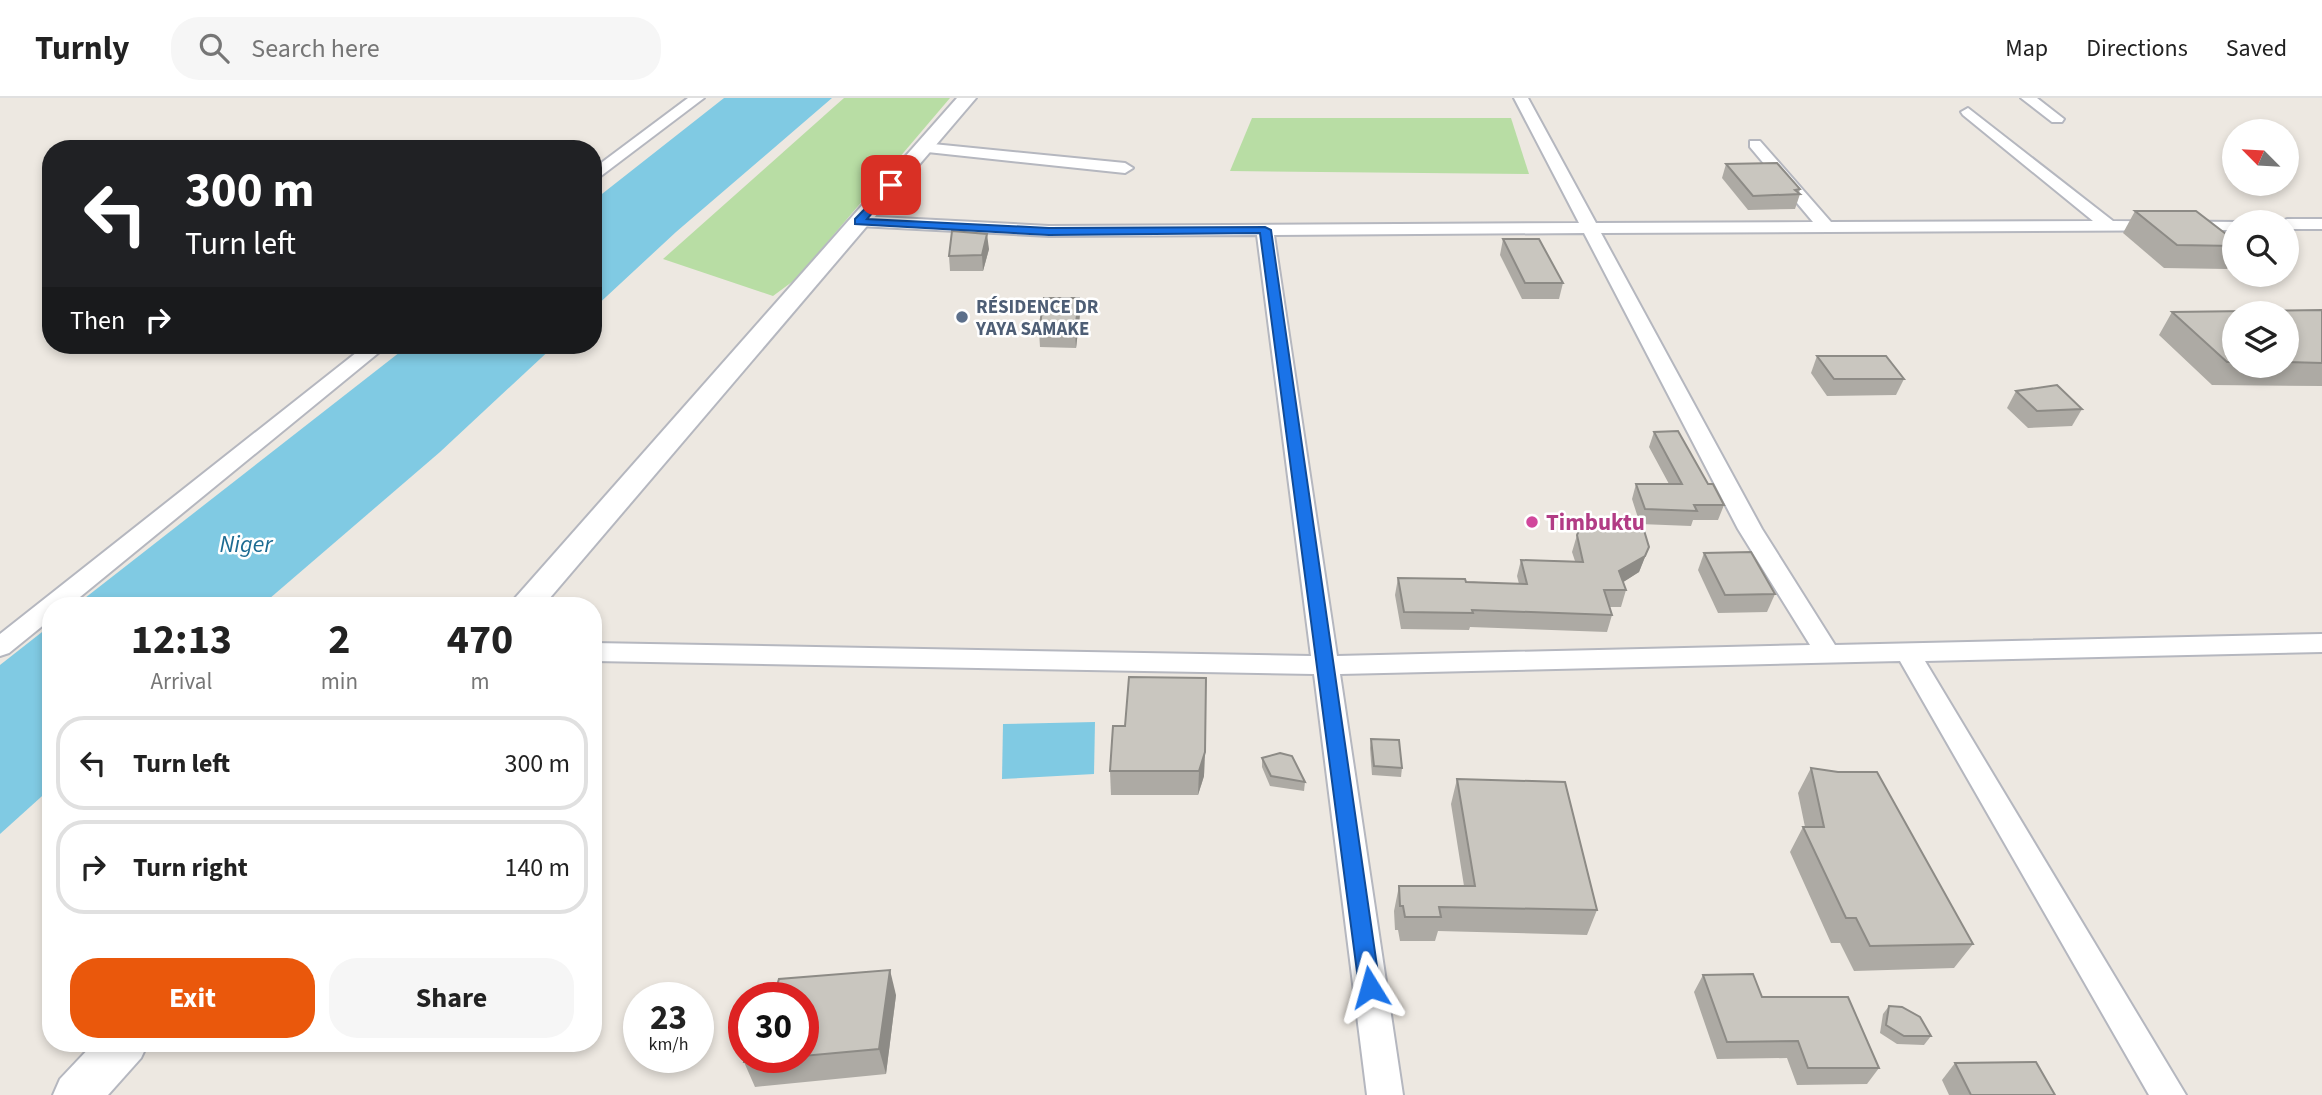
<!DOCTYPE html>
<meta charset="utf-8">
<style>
:root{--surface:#fff;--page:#f6f6f6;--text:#222;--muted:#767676;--line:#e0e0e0;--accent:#ea580c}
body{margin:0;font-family:"Source Sans 3",sans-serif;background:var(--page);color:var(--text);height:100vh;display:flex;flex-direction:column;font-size:26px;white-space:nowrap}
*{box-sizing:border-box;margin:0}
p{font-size:23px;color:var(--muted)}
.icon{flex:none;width:38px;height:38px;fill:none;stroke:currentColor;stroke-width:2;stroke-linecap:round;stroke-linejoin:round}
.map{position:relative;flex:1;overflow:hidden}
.details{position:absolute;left:42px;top:499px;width:560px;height:455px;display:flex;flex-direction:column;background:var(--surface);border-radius:28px;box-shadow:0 4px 10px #0003}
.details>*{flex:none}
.top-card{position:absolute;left:42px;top:42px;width:560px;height:214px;border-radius:28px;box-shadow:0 4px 10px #0003;background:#202124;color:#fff;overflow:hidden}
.needle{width:46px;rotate:294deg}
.buttons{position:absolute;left:2222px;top:21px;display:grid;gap:14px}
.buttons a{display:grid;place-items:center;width:77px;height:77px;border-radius:50%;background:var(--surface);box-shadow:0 4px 10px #0003;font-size:35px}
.speed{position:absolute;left:623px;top:884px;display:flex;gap:14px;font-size:35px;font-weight:700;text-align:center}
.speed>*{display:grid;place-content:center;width:91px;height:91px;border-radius:50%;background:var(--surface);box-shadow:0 4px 10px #0003;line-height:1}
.speed small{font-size:18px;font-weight:400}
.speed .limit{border:10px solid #d22;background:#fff;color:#111}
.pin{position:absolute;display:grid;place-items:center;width:60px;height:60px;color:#fff;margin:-30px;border-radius:14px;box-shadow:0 4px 10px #0006}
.me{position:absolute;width:77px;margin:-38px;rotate:352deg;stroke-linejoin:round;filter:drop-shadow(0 0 5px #0008)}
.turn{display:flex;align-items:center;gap:24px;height:147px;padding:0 28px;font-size:32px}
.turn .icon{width:91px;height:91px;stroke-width:2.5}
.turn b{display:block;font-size:49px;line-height:60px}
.then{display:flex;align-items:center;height:66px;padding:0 28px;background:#0003;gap:14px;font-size:26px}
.eta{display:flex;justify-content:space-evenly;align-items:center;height:119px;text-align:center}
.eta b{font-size:42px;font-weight:700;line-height:49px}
.button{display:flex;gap:14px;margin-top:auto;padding:14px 28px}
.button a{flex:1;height:80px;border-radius:28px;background:var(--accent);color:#fff;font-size:28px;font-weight:700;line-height:80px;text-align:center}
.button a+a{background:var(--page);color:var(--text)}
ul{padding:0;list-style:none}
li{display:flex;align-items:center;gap:21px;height:94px;margin:0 14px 10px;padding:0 14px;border:4px solid var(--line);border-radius:28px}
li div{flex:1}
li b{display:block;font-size:26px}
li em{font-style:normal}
header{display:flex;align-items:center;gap:42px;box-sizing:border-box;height:98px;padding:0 35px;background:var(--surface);border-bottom:2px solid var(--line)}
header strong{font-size:33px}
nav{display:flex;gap:38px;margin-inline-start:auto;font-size:24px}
.search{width:490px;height:63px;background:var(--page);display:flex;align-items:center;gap:18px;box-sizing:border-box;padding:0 24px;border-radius:28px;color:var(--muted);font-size:26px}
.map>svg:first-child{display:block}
.green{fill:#b8dda4}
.water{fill:#80cae3}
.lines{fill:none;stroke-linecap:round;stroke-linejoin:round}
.minor-casing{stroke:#b5b7bf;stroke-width:4}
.secondary-casing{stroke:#b5b7bf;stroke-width:4}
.minor{fill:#fff;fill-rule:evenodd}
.secondary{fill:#fff;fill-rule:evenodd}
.wall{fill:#adaaa4;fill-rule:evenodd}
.shaded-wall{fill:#8d8b86}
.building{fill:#c9c6bf;stroke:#8d8b86;stroke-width:2}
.route{fill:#1a73e8;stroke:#114b97;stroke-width:2}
.service-dot{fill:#5c6f8a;stroke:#fff;stroke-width:2.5}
.hotel-dot{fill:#d1479c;stroke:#fff;stroke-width:2.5}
.labels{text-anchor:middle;stroke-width:5;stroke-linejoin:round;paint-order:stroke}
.far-service-label{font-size:19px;font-weight:bold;fill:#4e5e75;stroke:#fff;text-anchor:start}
.hotel-label{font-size:23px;font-weight:bold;fill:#b23c85;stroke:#fff;text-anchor:start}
.water-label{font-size:24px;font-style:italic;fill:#1c6b92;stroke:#fff}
</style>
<header>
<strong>Turnly</strong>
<div class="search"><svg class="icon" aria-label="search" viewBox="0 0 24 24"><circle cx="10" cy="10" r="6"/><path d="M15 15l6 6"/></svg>Search here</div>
<nav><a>Map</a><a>Directions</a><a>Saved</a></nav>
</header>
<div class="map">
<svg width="2322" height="997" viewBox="0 0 2322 997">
<rect width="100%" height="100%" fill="#ede8e1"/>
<!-- green -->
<g class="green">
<polygon points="844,0 950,0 796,181 773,198 663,161"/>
<polygon points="1252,20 1511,20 1529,76 1230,73"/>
</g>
<!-- water -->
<g class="water">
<polygon points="724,0 832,0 676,134 593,211 593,103"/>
<polygon points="409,247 555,247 440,354 262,507 76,507"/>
<polygon points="51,527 51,690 0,736 0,567"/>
<polygon points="1095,624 1094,676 1002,681 1003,626"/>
</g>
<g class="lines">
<!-- minor casing -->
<g class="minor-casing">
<g id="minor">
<polygon points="688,0 704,0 593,84 593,71"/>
<path d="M1514,0H1528L1596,125L1813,124L1750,49V43H1760L1831,124L2093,123L1963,17L1961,14L1968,10L2113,123L2241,124H2235V132L1601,135L1762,431L1835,547L2322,536V554L1925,563L2186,997H2149L1900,563L1340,576L1403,997H1367L1314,576L593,563V545L1311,558L1257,137L1049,138L859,128L851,123L859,118L1049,128L1579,125ZM1584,135L1738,431L1810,547L1337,558L1274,137Z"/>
<polygon points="2021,0 2037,0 2064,21 2062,24 2052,24"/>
<polygon points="923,45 1125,65 1133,70 1125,75 918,53 918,47"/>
<polygon points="2287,121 2322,121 2322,131 2287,131 2287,124 2280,124"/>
<polygon points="366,247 388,247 69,508 51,508 51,521 9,555 0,558 0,536"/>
</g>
</g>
<!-- secondary casing -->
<g class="secondary-casing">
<g id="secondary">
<polygon points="957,0 976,0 543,508 508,508"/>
<polygon points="94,945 148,945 141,960 108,997 53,997 60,981"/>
</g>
</g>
<!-- minor -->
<use href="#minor" class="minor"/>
<!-- secondary -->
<use href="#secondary" class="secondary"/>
</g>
<!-- wall -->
<g class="wall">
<polygon points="1726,66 1800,91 1799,95 1800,96 1795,111 1748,112 1722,80"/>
<polygon points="2135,113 2235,143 2235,158 2227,171 2164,170 2123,135"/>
<polygon points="1503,141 1563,185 1559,201 1522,201 1500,157"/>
<polygon points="989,151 983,173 950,173 949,158"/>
<path d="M2322,212V288L2212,287L2159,237L2172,214ZM2235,215H2287V268H2235Z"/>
<polygon points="1080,216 1076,250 1040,249 1039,233"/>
<polygon points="1817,258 1904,281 1896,297 1827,298 1811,275"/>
<polygon points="2016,293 2082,311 2072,328 2028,330 2007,310"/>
<polygon points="1654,334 1708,386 1724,407 1718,422 1693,422 1691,428 1640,426 1632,401 1636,386 1669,386 1649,349"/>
<polygon points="1577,437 1649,449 1639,474 1623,484 1626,492 1621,509 1610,509 1612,517 1607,534 1470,529 1469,532 1401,531 1395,497 1398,480 1519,486 1517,478 1521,462 1575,463 1572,454"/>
<polygon points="1704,455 1775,496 1767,514 1718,515 1698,472"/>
<polygon points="1206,580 1204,678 1198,697 1111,697 1110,673 1125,628"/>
<polygon points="1371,641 1402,670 1401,679 1372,677 1370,650"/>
<polygon points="1262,660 1305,684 1304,693 1270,688 1262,669"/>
<polygon points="1811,670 1973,846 1954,870 1854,873 1840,845 1831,845 1790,754 1803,729 1805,729 1798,695"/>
<polygon points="1457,681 1597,812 1587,837 1438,833 1435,843 1400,843 1398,832 1395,832 1394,813 1399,788 1464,788 1451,706"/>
<polygon points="1703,877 1762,899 1879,970 1867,986 1797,987 1787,960 1717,961 1694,894"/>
<polygon points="896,897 886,976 755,989 744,964 745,959 803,959 803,900"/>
<polygon points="1889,908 1931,938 1924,947 1897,946 1880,935 1883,916"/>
<polygon points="1955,965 2055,997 1949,997 1942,982"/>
</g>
<!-- shaded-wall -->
<g class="shaded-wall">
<polygon points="987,136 989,151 983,173 982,157"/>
<polygon points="1079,200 1080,216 1076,250 1075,233"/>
<polygon points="1649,449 1639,474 1614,490 1619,473"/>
<polygon points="1205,654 1204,678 1198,697 1199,673"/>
<polygon points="890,872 896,897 886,976 879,951"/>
</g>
<!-- building -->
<g class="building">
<polygon points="1777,65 1800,91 1795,92 1800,96 1753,98 1726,66"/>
<polygon points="2135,113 2196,113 2235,143 2235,148 2177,147"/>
<polygon points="952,133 987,136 982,157 949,158"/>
<polygon points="1503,141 1539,141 1563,185 1525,185"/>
<polygon points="1044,200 1079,200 1075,233 1039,233"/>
<polygon points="2322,212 2322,265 2287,264 2287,215 2235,215 2235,264 2227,264 2172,214"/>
<polygon points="1817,258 1886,258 1904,281 1834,281"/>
<polygon points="2057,287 2082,311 2037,313 2016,293"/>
<polygon points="1678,333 1708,386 1713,386 1724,407 1694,407 1697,413 1645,411 1636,386 1682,386 1654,334"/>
<polygon points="1611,421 1643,429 1649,449 1645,458 1619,473 1626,492 1604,492 1612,517 1472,512 1473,515 1404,514 1398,480 1465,481 1466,484 1527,486 1521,462 1583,464 1577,437 1582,425"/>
<polygon points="1751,454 1775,496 1725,497 1704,455"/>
<polygon points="1129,579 1206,580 1205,654 1199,673 1110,673 1113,628 1125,628"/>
<polygon points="1371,641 1399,642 1402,670 1374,668"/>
<polygon points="1280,655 1292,658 1305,684 1271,678 1262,660"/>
<polygon points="1811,670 1838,674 1877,674 1973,846 1870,848 1856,820 1846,820 1803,729 1824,729"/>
<polygon points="1457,681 1565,684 1597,812 1439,809 1441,819 1405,819 1403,808 1400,808 1399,788 1475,788"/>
<polygon points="890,872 879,951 803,958 803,900 773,900 779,881"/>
<polygon points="1753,876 1762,899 1848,899 1879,970 1808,970 1798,943 1727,944 1703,877"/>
<polygon points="1889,908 1902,909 1920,919 1931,938 1904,938 1886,927"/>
<polygon points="745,959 798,959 744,964"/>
<polygon points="2036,964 2055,997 1971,997 1955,965"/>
</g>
<!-- route -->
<polygon class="route" points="891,84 896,87 867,121 1049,130 1265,129 1271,132 1380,889 1377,896 1370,899 1362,896 1359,889 1260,135 1049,137 855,126 855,121"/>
<!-- markers -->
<circle class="service-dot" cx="962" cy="219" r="7"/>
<circle class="hotel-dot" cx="1532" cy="424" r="7"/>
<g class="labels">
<!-- far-service labels -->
<g class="far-service-label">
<text x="976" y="215">RÉSIDENCE DR<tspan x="976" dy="22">YAYA SAMAKE</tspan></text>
</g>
<!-- hotel labels -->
<g class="hotel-label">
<text x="1546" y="432">Timbuktu</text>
</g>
<!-- water labels -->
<g class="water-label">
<text x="246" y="454">Niger</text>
</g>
</g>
</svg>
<div class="buttons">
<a><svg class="needle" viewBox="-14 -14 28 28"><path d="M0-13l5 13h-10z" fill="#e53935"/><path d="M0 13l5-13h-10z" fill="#767676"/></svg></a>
<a><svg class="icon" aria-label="search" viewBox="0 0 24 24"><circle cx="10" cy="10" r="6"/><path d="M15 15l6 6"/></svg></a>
<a><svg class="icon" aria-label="layers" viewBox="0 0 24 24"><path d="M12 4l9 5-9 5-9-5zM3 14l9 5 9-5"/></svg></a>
</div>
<div class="speed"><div>23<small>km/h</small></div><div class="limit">30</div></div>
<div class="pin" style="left:891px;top:87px;background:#d93025"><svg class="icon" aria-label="arrive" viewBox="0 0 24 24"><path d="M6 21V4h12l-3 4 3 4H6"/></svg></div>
<svg class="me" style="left:1370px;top:889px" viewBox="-20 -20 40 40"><path d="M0-17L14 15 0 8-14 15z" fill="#1a73e8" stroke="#fff" stroke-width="4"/></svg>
<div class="top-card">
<div class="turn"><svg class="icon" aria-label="left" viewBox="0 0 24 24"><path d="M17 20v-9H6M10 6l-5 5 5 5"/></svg><div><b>300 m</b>Turn left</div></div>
<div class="then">Then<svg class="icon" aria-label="right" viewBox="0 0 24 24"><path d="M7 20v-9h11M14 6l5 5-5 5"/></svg></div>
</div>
<section class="details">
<div class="eta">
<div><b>12:13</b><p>Arrival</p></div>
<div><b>2</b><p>min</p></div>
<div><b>470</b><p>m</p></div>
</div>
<ul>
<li><svg class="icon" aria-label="left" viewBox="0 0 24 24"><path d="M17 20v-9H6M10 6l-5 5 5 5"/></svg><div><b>Turn left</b></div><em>300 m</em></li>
<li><svg class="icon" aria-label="right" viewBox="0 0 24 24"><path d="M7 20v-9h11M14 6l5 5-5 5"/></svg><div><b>Turn right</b></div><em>140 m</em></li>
</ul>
<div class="button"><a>Exit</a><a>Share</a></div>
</section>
</div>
